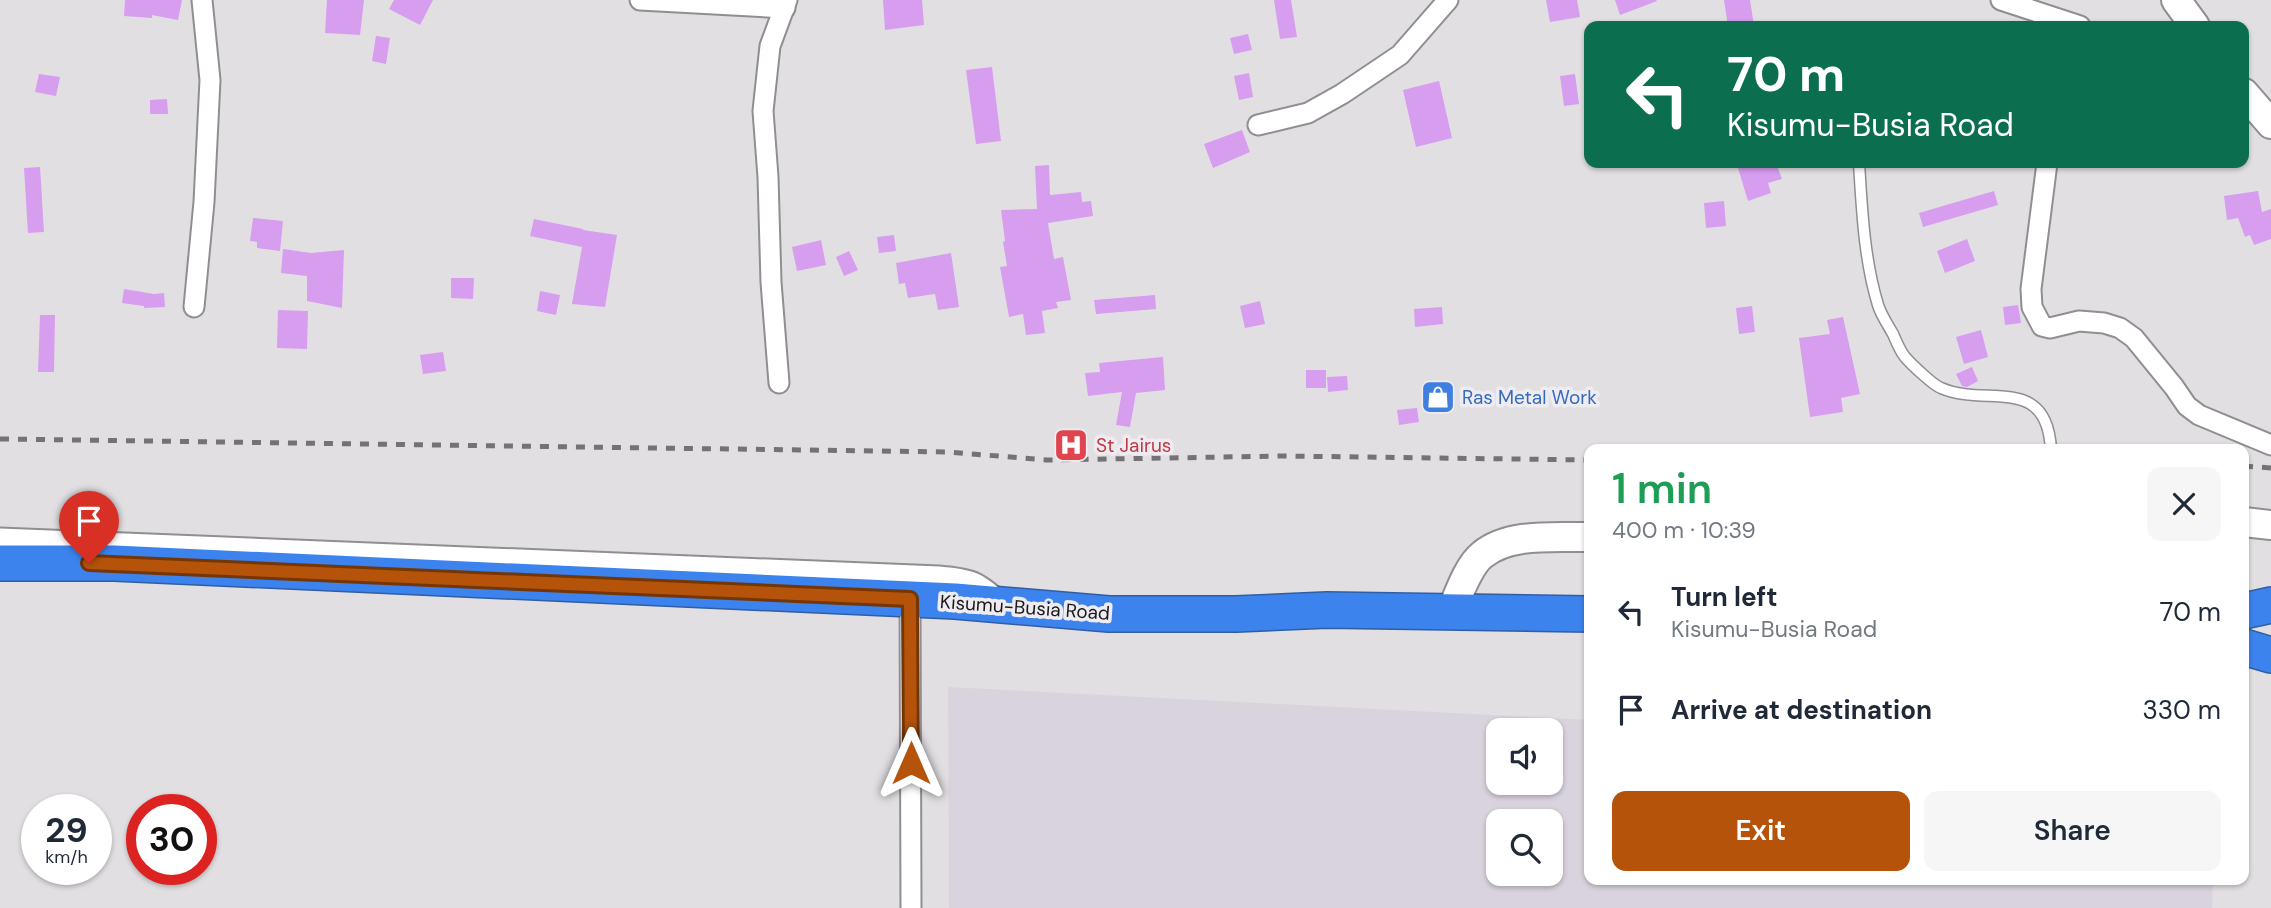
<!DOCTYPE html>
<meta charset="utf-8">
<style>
:root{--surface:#fff;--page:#f6f6f7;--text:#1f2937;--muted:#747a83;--accent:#b45309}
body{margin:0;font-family:"DM Sans",sans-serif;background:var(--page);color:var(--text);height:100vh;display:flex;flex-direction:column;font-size:26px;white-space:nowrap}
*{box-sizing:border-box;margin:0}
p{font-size:23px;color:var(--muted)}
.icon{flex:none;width:38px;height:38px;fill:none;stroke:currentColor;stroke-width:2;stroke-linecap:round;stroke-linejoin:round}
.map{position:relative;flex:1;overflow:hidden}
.side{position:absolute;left:1584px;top:444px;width:665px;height:441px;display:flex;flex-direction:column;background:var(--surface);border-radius:14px;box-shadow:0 2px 5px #0004}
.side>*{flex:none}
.banner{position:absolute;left:1584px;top:21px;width:665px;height:147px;border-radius:14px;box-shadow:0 2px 5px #0004;background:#0b6e4f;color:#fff;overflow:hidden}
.fabs{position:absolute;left:1486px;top:718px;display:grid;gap:14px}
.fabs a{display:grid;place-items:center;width:77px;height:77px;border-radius:14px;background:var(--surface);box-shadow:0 2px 5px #0004;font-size:35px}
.speed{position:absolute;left:21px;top:794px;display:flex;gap:14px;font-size:35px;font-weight:700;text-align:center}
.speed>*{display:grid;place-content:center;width:91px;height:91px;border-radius:50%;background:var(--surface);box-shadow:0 2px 5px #0004;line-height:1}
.speed small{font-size:18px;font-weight:400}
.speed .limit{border:10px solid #d22;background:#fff;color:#111}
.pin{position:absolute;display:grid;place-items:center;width:60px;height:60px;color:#fff;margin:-72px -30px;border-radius:50% 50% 50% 0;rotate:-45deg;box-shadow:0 0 7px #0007}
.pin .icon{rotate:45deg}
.me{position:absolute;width:77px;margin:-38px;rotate:0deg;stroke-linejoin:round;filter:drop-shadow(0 0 5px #0008)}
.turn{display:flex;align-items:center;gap:24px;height:147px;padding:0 28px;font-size:32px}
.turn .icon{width:91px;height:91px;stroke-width:2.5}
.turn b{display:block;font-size:49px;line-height:60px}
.round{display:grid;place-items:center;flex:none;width:74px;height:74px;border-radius:14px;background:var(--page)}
.summary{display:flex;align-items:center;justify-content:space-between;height:119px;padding:0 28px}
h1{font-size:42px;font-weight:600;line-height:52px;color:#1e9e55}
.primary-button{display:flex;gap:14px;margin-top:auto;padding:14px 28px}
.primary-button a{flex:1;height:80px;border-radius:14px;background:var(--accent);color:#fff;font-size:28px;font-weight:600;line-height:80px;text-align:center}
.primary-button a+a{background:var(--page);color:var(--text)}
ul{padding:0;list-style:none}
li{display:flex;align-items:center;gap:21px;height:98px;padding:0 28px}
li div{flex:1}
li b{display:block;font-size:26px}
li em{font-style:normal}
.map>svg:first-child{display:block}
.built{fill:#d9d3de;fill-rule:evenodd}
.building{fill:#d79def}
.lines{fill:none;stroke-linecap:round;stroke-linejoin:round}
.lane-casing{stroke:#908e92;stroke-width:13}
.street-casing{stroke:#908e92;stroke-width:23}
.secondary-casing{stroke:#908e92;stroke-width:32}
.highway-casing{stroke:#305ea4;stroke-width:38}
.lane{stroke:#fff;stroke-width:10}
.street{stroke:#fff;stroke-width:19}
.secondary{stroke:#fff;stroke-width:28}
.highway{stroke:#3c83ed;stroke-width:35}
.rail{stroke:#747275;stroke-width:5;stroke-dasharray:9 9;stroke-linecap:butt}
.route-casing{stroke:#753606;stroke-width:18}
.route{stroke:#b45309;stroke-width:12}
.labels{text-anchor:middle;stroke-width:7;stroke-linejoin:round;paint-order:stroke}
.shop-label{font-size:19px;fill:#366cbe;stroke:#efecf1;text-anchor:start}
.health-label{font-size:19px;fill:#be3a42;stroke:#efecf1;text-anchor:start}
.street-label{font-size:19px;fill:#1a191b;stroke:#efecf1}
</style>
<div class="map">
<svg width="2271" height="908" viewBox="0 0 2271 908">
<rect width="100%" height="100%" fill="#e2dfe3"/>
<!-- built -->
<path class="built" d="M948,687L1589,720V880H2213L2212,908H949ZM1498,730H1550V782H1498ZM1498,821H1550V873H1498Z"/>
<!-- building -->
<g class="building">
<polygon points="125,0 182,0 178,20 152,15 152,18 124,16"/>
<polygon points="327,0 364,0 360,35 325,33"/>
<polygon points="394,0 433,0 420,25 389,9"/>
<polygon points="883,0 922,0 924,25 885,30"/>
<polygon points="1274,0 1291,0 1297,37 1280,39"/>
<polygon points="1546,0 1577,0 1580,17 1550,22"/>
<polygon points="1615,0 1656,0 1657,1 1620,15"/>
<polygon points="1724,0 1750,0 1754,26 1728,26"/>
<polygon points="1248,34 1252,50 1234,54 1230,38"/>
<polygon points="376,36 390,38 386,64 372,61"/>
<polygon points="992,67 1001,141 976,144 966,70"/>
<polygon points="1249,73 1253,97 1239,100 1234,76"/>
<polygon points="39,74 60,77 56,96 35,92"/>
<polygon points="1575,74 1579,104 1564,106 1560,76"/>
<polygon points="1439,81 1452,138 1416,147 1403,90"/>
<polygon points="167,99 168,114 150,114 150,100"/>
<polygon points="1242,130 1250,152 1213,168 1204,144"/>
<polygon points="1754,163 1776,163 1782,179 1768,183 1771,193 1748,201 1738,168"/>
<polygon points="1049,165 1050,195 1081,192 1082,202 1091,201 1093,216 1048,223 1054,259 1063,257 1071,300 1056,302 1058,308 1042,311 1045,333 1026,335 1023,314 1009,317 1000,267 1007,266 1003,242 1005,241 1001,210 1037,209 1035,166"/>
<polygon points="40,167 44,232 28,233 24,168"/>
<polygon points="1994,191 1998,205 1923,227 1919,213"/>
<polygon points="2258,191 2262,212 2271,209 2271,239 2254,245 2250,235 2245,237 2238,218 2227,220 2224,196"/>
<polygon points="1724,201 1726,226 1706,228 1704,203"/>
<polygon points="253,218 283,221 280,251 257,248 257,242 250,241"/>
<polygon points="534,219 583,229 583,230 617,235 605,307 572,304 582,247 530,236"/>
<polygon points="894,235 896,251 879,253 877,237"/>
<polygon points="1967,239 1975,261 1945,273 1937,251"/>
<polygon points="821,240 826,265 797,271 792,247"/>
<polygon points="283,249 311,253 344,250 342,308 307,301 307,276 281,273"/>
<polygon points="849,251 858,270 844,276 836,257"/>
<polygon points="951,253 959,307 938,310 935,294 908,298 905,283 899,284 896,263"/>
<polygon points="451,278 474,278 473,299 451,298"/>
<polygon points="124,289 154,294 164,293 165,307 144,308 144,306 122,303"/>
<polygon points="540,291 560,295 556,315 537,311"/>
<polygon points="1155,295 1156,309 1096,314 1094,300"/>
<polygon points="1260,301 1265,324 1245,328 1240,306"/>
<polygon points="2018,305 2021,323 2005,325 2003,307"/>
<polygon points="1752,306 1755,332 1739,334 1736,308"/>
<polygon points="1442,307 1443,324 1415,327 1414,309"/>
<polygon points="278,310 308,311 307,349 277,348"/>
<polygon points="40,315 55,315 54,372 38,372"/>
<polygon points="1843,317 1860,394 1841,398 1843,412 1810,417 1799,338 1830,334 1827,320"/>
<polygon points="1981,330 1988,357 1964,364 1956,337"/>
<polygon points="443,352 446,371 423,374 420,355"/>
<polygon points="1163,357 1165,390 1136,393 1130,427 1116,425 1122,392 1088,396 1085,373 1100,372 1099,363"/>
<polygon points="1972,367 1978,381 1967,387 1962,386 1956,374"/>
<rect x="1306" y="370" width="20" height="18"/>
<polygon points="1347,376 1348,390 1328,392 1327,377"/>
<polygon points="1417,408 1419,422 1399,425 1397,410"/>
</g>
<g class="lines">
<!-- lane casing -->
<g class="lane-casing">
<path id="lane" d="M1859,163C1862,210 1864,259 1878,305C1881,315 1888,325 1893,334C1896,341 1900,351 1905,357C1911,364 1933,385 1941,388C1987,408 2047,373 2051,450"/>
</g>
<!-- street casing -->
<g class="street-casing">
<g id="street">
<polyline points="640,0 785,8"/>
<polyline points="2001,0 2080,26"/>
<polyline points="1258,125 1308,113 1342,94 1400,55 1448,0"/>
<polyline points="2047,163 2031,289 2032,307 2042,326 2050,328 2079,321 2104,323 2120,328 2134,338 2174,387 2187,406 2199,415 2271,445"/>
<polyline points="194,307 204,202 210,80 202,0"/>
<polyline points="779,383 771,282 768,177 763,111 770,46 787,0"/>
<path d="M0,538L939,576C973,579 977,581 1002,603"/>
<polyline points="910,599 911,908"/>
</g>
</g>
<!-- secondary casing -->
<g class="secondary-casing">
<g id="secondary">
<polyline points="2176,0 2195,26"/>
<polyline points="2244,93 2271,124"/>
<polyline points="2244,522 2271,525"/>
<path d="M1451,612C1458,596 1468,566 1482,555C1510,532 1556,538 1589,537"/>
</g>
</g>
<!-- highway casing -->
<g class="highway-casing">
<g id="highway">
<polyline points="0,563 114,563 955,601 1109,614 1236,614 1327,610 1589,614"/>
<polyline points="2244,611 2271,605"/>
<polyline points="2244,647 2271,655"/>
</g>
</g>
<!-- lane -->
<use href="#lane" class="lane"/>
<!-- street -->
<use href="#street" class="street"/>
<!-- secondary -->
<use href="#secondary" class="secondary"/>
<!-- highway -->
<use href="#highway" class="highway"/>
<!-- rail -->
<g class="rail">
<polyline points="0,439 948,452 1047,460 1284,456 1589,460"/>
<polyline points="2244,466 2271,468"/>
</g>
</g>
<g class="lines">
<!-- route casing -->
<g class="route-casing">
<polyline id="route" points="89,563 910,599 911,763"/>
</g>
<!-- route -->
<use href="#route" class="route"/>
</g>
<!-- icons -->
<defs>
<g id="shop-square" transform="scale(1.75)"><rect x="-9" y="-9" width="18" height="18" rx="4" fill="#3f7fe0" stroke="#efecf1"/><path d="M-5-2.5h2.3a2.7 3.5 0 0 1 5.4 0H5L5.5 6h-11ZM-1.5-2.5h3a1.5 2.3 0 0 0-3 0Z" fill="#fff"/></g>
<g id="hospital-square" transform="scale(1.75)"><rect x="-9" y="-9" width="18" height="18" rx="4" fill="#e0444e" stroke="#efecf1"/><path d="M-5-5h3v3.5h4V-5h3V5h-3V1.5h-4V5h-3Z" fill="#fff"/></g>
</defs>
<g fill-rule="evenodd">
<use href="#shop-square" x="1438" y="397"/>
<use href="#hospital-square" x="1071" y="445"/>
</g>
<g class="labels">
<!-- shop labels -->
<g class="shop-label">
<text x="1462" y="404">Ras Metal Work</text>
</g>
<!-- health labels -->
<g class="health-label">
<text x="1096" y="452">St Jairus</text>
</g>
<!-- street labels -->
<g class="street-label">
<text transform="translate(1025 607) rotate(4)" y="7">Kisumu-Busia Road</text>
</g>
</g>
</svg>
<div class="fabs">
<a><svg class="icon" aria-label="sound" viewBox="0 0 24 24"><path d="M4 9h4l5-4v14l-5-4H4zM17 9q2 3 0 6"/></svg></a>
<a><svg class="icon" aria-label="search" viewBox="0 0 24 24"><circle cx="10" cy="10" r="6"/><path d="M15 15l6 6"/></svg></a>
</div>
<div class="speed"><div>29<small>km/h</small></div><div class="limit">30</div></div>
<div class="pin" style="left:89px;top:563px;background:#d93025"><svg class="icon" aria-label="arrive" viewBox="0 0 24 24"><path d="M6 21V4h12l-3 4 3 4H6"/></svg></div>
<svg class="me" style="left:911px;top:763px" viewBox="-20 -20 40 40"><path d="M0-17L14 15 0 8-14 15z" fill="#b45309" stroke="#fff" stroke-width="4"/></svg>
<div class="banner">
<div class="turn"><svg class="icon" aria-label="left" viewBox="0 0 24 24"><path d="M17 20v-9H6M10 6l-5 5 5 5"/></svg><div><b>70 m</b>Kisumu-Busia Road</div></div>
</div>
<section class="side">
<div class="summary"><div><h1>1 min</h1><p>400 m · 10:39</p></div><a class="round"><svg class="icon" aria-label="close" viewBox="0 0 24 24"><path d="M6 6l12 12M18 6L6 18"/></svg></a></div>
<ul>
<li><svg class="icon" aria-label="left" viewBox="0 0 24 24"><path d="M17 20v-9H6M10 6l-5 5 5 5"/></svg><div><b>Turn left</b><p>Kisumu-Busia Road</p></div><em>70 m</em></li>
<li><svg class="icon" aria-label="arrive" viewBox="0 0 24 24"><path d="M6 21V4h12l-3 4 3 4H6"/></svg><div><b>Arrive at destination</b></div><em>330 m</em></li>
</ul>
<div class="primary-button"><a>Exit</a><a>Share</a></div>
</section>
</div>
